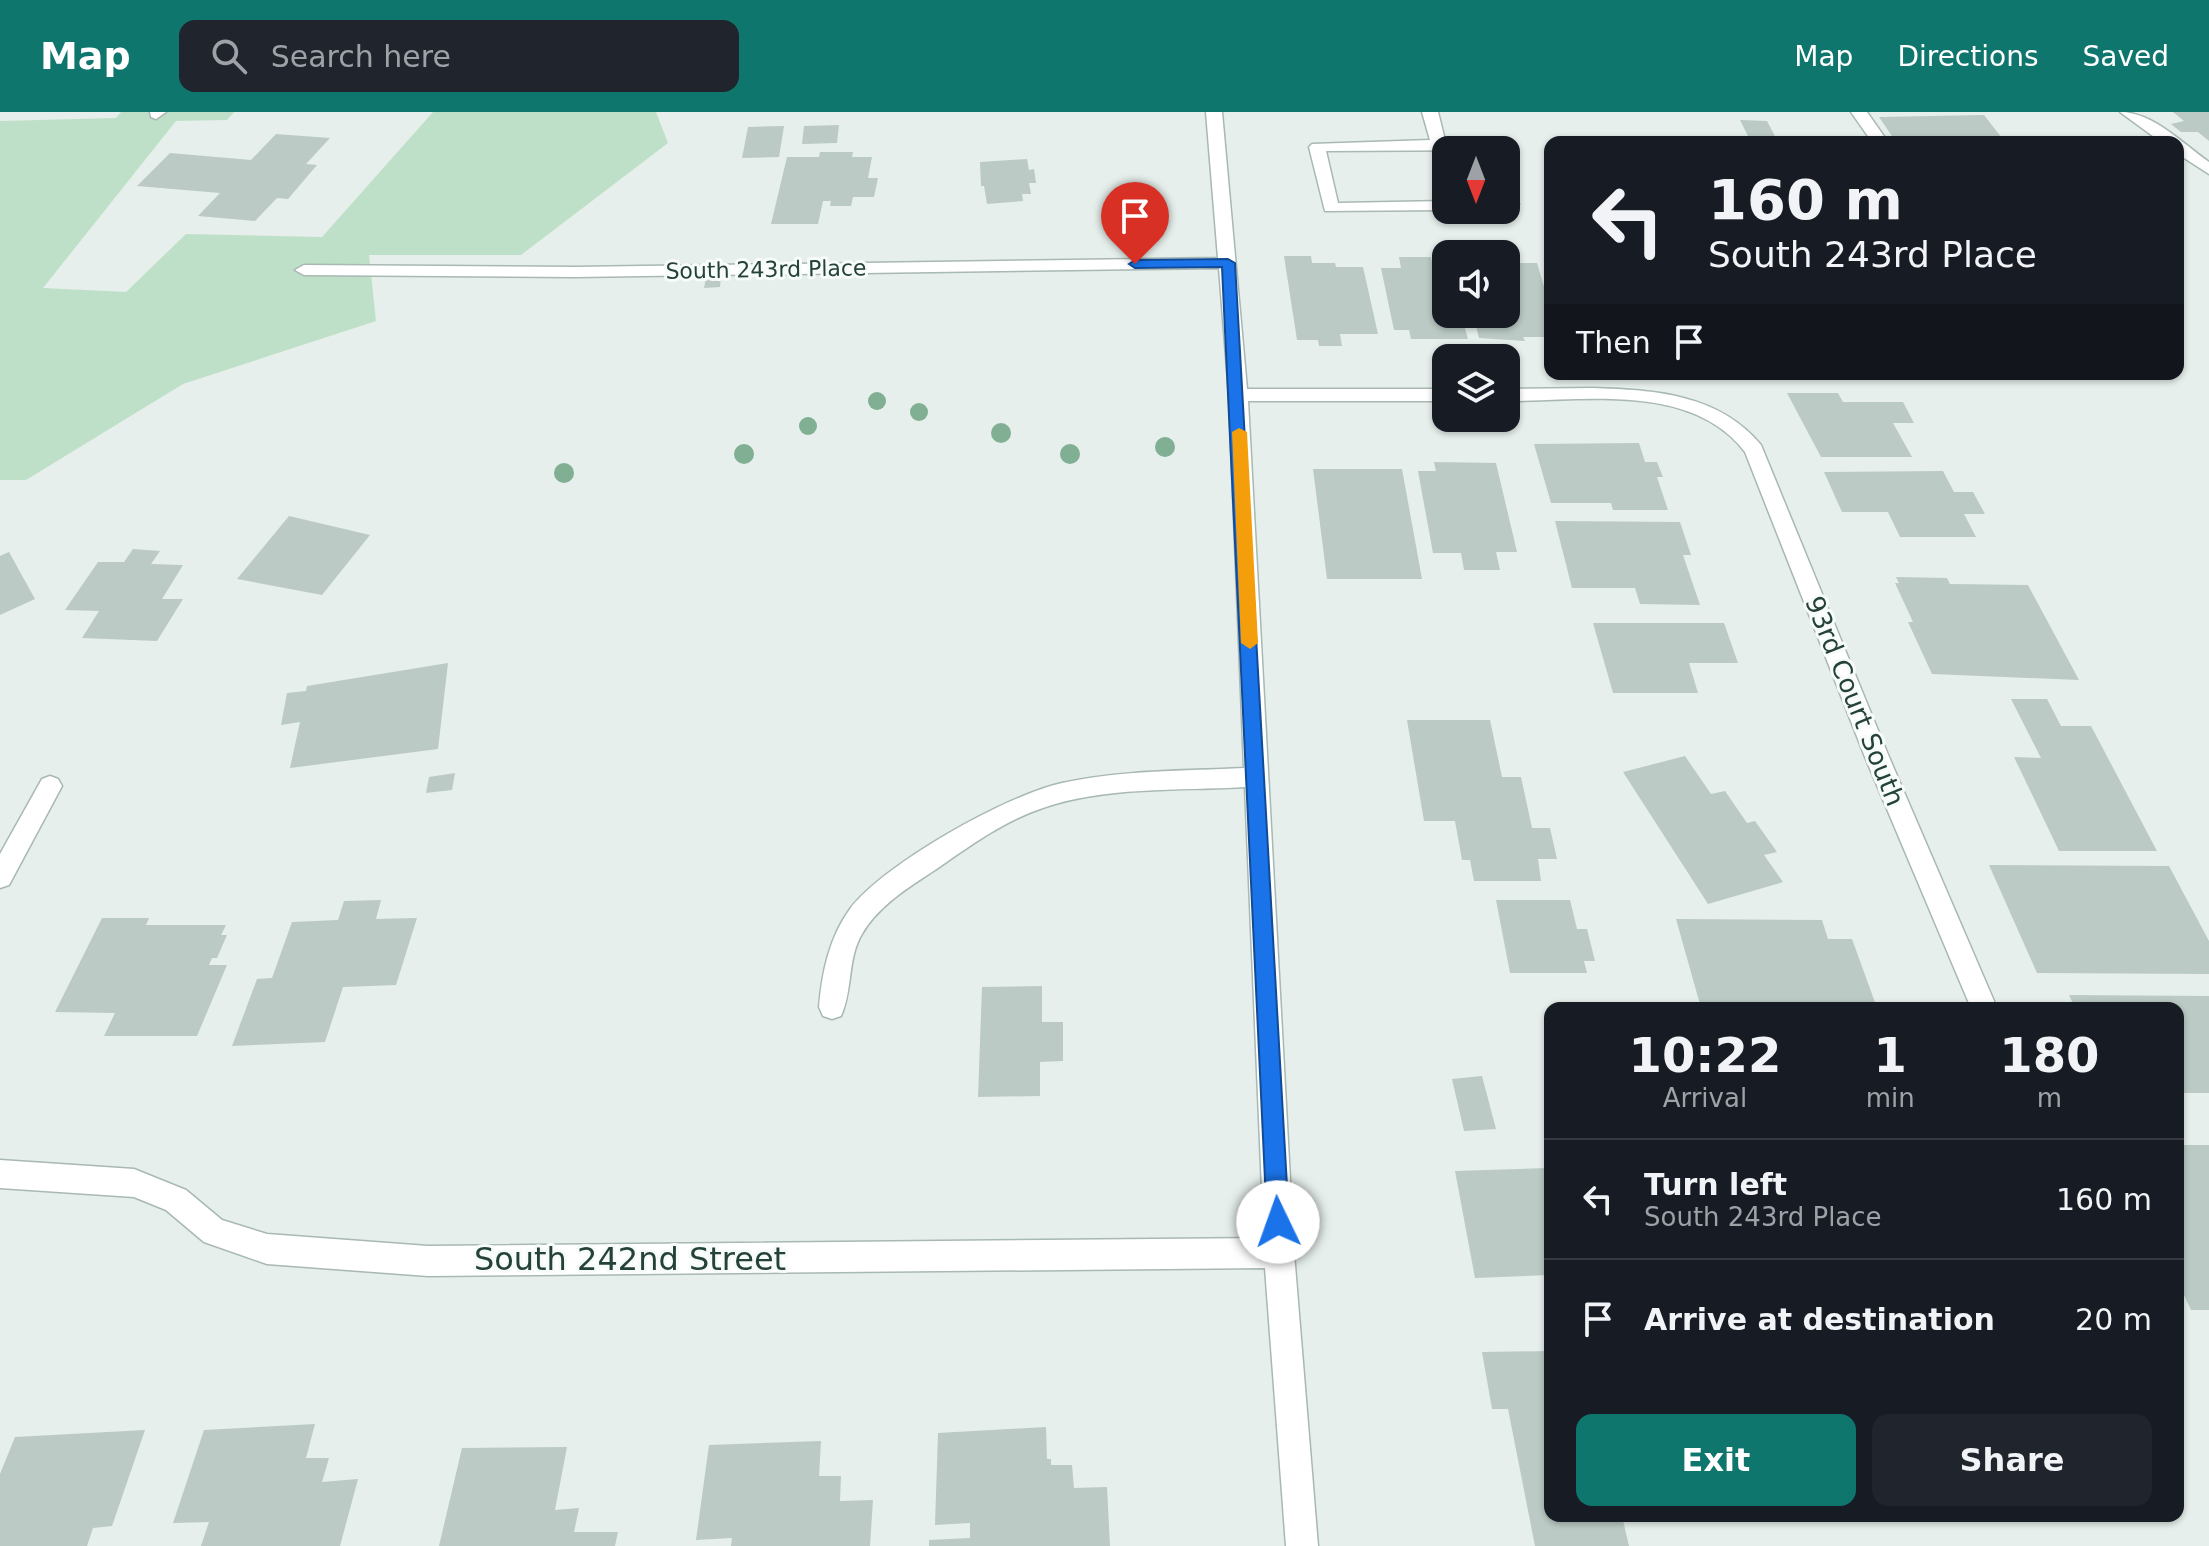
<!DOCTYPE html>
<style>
:root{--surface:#171b24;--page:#20242c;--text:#f1f3f6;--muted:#9ea1a6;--line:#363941;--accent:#0f766e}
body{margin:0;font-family:"DejaVu Sans",sans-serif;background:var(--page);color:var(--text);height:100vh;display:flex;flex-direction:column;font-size:30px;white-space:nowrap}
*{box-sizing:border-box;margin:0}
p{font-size:26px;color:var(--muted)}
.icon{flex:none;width:44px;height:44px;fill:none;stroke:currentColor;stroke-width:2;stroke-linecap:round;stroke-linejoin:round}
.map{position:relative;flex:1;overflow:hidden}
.details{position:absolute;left:1544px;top:890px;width:640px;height:520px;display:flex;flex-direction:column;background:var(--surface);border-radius:16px;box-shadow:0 2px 6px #0004}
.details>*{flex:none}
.banner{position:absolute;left:1544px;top:24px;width:640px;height:244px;border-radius:16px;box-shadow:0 2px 6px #0004;background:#171b24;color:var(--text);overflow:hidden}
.needle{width:52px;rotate:180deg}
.controls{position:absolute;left:1432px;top:24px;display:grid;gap:16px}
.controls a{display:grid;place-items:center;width:88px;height:88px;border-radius:16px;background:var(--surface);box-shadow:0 2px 6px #0004;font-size:40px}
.pin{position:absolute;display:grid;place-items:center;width:68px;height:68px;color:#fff;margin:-82px -34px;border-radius:50% 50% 50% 0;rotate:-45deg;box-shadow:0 0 8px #0007}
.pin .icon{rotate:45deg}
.me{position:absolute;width:88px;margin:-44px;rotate:357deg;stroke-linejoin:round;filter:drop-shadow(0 0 6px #0008)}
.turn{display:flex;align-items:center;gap:28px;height:168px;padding:0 32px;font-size:36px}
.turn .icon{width:104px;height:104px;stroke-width:2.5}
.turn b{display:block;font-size:56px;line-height:68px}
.then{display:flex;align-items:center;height:76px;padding:0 32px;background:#0003;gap:16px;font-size:30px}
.eta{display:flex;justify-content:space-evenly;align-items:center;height:136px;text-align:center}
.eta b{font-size:48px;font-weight:700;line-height:56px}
.action{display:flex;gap:16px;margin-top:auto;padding:16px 32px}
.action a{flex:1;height:92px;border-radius:16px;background:var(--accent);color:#fff;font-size:32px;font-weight:700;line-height:92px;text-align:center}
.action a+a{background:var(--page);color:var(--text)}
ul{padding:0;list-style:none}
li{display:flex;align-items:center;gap:24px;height:120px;padding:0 32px;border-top:2px solid var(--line)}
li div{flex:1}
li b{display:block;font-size:30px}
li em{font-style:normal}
header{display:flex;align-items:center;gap:48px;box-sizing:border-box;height:112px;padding:0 40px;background:var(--accent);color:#fff}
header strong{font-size:38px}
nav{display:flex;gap:44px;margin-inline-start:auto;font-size:28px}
.search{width:560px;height:72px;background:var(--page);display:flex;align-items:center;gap:20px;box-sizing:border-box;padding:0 28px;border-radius:16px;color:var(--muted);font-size:30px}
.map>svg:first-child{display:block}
.green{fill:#bfe0c8}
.building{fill:#bbcac4}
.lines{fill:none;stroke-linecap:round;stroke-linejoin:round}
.minor-casing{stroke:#a8b8b2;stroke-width:3}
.minor{fill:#fff;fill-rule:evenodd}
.tree{fill:#80af93}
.route{fill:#1a73e8;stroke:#114b97;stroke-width:2}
.slow{fill:#f59e0b}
.labels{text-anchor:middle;stroke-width:6;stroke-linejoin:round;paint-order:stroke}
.far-street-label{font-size:22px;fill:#24423a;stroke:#f7fbf9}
.street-label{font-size:26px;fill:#24423a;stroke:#f7fbf9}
.near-street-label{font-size:32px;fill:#24423a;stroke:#f7fbf9}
</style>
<header>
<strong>Map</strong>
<div class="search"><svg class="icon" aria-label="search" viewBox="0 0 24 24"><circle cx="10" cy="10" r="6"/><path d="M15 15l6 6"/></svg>Search here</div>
<nav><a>Map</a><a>Directions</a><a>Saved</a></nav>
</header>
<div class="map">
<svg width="2209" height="1434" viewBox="0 0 2209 1434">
<rect width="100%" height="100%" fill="#e6efeb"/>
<!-- green -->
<polygon class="green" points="121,0 234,0 227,8 176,9 43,176 126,180 186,122 322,125 433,0 656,0 668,31 521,143 369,143 376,209 183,272 26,368 0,368 0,9 116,6"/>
<!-- building -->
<g class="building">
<polygon points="2173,0 2209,0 2209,29 2198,20 2181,20 2171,12 2184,9"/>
<polygon points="1984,3 2005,30 1896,30 1879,5"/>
<polygon points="1740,8 1767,9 1778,30 1751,30"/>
<polygon points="839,13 837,31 802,32 804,14"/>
<polygon points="784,14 779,45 742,46 748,15"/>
<polygon points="276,22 330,26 306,52 317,53 288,87 277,86 255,109 198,104 220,81 137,74 170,41 251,48"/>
<polygon points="820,40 853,40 852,45 872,45 868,66 878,66 874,85 853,85 851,94 830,94 831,89 823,89 818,112 771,112 787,45 819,45"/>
<polygon points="1027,47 1029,58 1034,57 1036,71 1029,71 1031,82 1022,82 1023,89 987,92 984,74 981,74 980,50"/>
<polygon points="1284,144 1311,144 1312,151 1335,151 1336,155 1363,155 1378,222 1340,222 1342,234 1319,234 1318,228 1297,228"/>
<polygon points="1399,145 1431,145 1433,156 1446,156 1446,202 1461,202 1468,227 1411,227 1409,218 1394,218 1381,156 1401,156"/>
<polygon points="1508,151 1537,151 1550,195 1550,225 1523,225 1525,229 1479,226 1473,202 1506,202"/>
<polygon points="721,165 720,175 704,176 706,166"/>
<polygon points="1787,281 1838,281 1843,290 1903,290 1914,311 1893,311 1912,345 1821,345"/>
<polygon points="1639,331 1645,350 1657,350 1663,365 1657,365 1668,398 1613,398 1611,391 1551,391 1534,332"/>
<polygon points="1434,350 1496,351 1517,440 1496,440 1500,458 1464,458 1461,441 1433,441 1418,359 1436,359"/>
<polygon points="1313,357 1402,357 1422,467 1327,467"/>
<polygon points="1943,359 1954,380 1973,380 1985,402 1964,402 1976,425 1900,425 1888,400 1842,400 1824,360"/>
<polygon points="289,404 370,423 322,483 237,467"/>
<polygon points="1555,409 1680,410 1691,443 1683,443 1700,493 1640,492 1635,476 1572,476"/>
<polygon points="133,437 160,439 151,452 183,453 162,487 183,487 157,529 82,526 99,499 65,498 98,450 124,450"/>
<polygon points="9,440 35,487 0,503 0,444"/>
<polygon points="1896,465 1947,466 1950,472 2028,473 2079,568 1932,562 1908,510 1913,510 1895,471 1899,471"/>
<polygon points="1593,511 1724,511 1738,551 1689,551 1698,581 1613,581"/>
<polygon points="448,551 438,637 290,656 300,610 281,613 287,581 306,579 307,574"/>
<polygon points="2011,587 2047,587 2061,614 2091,614 2157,739 2059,739 2014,645 2041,646"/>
<polygon points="1407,608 1490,608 1502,665 1521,665 1532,716 1550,716 1557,747 1538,747 1541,769 1474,769 1470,748 1462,748 1455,709 1424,709"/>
<polygon points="1685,644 1711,682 1725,679 1747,711 1755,709 1777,740 1764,743 1783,770 1708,792 1623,660"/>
<polygon points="455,661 452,678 426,681 429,665"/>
<polygon points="1989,753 2169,754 2209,829 2209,862 2037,861"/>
<polygon points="381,788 376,807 417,806 396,873 343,875 325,930 232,934 257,867 272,866 292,810 338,808 344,789"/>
<polygon points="1496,788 1570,788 1577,817 1587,817 1595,849 1584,849 1587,861 1510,861"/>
<polygon points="102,806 149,806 146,813 226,813 221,823 227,823 217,846 212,846 209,853 227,853 197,924 104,924 115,901 55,900"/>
<polygon points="1676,807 1822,808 1828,827 1852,827 1877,896 1701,896"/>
<polygon points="1042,874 1042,910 1063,910 1063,949 1040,950 1040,984 978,985 982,875"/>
<polygon points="2069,883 2209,884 2209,981 2178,981 2178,896 2075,896"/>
<polygon points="1482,964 1496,1017 1464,1019 1452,967"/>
<polygon points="2178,1033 2209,1033 2209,1198 2191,1198 2178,1170"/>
<polygon points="1550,1056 1550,1163 1475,1166 1455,1059"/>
<polygon points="1550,1239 1550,1404 1622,1404 1629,1434 1535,1434 1508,1297 1492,1297 1482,1240"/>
<polygon points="315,1312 306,1346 329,1346 322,1370 358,1367 340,1434 201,1434 209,1410 173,1411 204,1318"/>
<polygon points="1046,1315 1047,1347 1051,1347 1051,1353 1072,1353 1074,1376 1107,1375 1110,1434 929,1434 929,1428 970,1426 970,1411 935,1413 938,1321"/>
<polygon points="145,1318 112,1414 93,1416 87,1434 0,1434 0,1362 15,1325"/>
<polygon points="821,1329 819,1364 841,1364 840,1389 873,1388 870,1434 731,1434 732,1426 696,1428 709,1333"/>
<polygon points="567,1335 555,1398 579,1396 574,1420 618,1420 615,1434 439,1434 462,1336"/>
</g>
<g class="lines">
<!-- minor casing -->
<g class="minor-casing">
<g id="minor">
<polygon points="150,0 166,0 156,7 151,5"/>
<path d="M1206,0H1222L1247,277H1446V289H1248L1294,1141L1318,1434H1286L1265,1156L428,1164L267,1152L204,1130L166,1098L134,1085L0,1076V1048L134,1057L186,1078L222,1108L267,1122L428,1134L1264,1126L1245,675C1179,679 1103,674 1040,697C1002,710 967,736 935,758C909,775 878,794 862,822C847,847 853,878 841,904L832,907L823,904L819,895C822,861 829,826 850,797C884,752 1007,683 1062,671C1122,658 1184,659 1244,656L1229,283L1219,156L575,165L304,163L295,158L304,153L575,155L1218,146Z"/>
<polygon points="1422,0 1438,0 1445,28 1489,27 1494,29 1499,38 1326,39 1338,91 1446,89 1446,98 1449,98 1325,99 1309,35 1312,32 1430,28"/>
<polygon points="1851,0 1867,0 1888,30 1872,30"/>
<path d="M2120,0C2153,0 2183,32 2209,50V62L2178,42V30H2161Z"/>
<polygon points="1506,73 1512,75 1519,92 1517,95 1506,98"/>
<path d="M1593,276C1655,278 1719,282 1761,333L1889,645L1997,896H1971L1865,645L1745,340C1692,270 1583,289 1506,289V277Z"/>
<polygon points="50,664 58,667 62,674 9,773 0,776 0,742 42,667"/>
</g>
</g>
<!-- minor -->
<use href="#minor" class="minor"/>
</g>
<!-- trees -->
<g class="tree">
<circle cx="877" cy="289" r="9"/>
<circle cx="919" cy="300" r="9"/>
<circle cx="808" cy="314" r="9"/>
<circle cx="1001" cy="321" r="10"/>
<circle cx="1165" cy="335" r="10"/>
<circle cx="744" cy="342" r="10"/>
<circle cx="1070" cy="342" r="10"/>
<circle cx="564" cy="361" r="10"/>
</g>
<!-- route -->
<polygon class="route" points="1228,147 1235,151 1289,1110 1285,1117 1278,1121 1270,1117 1267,1110 1222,155 1135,156 1129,152 1135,148"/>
<!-- slow -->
<polygon class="slow" points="1239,316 1247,320 1258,531 1250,537 1241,531 1232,320"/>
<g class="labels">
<!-- far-street labels -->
<g class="far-street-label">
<text transform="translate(766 157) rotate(-1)" y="8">South 243rd Place</text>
</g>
<!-- street labels -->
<g class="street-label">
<text transform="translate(1855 589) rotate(68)" y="9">93rd Court South</text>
</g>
<!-- near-street labels -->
<g class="near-street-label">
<text x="630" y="1158">South 242nd Street</text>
</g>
</g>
</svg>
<div class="controls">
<a><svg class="needle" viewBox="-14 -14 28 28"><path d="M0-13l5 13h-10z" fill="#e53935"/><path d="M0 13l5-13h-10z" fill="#9ea1a6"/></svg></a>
<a><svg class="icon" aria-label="sound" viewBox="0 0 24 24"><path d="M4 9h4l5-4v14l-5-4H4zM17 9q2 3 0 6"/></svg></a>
<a><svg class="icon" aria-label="layers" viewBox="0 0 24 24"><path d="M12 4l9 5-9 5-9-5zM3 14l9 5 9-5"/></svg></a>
</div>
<div class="pin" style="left:1135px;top:152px;background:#d93025"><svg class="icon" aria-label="arrive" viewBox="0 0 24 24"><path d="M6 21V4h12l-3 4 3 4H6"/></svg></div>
<svg class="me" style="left:1278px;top:1110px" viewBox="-20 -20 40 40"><circle r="19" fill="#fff"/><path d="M0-13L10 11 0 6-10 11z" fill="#1a73e8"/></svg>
<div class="banner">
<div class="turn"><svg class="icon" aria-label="left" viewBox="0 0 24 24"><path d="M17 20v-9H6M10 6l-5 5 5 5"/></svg><div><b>160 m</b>South 243rd Place</div></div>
<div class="then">Then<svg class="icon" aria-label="arrive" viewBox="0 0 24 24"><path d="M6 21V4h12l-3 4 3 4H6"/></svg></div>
</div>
<section class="details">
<div class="eta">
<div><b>10:22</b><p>Arrival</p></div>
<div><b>1</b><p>min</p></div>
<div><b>180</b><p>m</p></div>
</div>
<ul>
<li><svg class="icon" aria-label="left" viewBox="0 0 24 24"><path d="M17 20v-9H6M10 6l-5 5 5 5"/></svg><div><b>Turn left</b><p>South 243rd Place</p></div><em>160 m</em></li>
<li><svg class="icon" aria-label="arrive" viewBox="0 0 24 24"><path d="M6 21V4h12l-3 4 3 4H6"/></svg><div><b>Arrive at destination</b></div><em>20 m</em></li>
</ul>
<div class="action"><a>Exit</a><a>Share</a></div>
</section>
</div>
